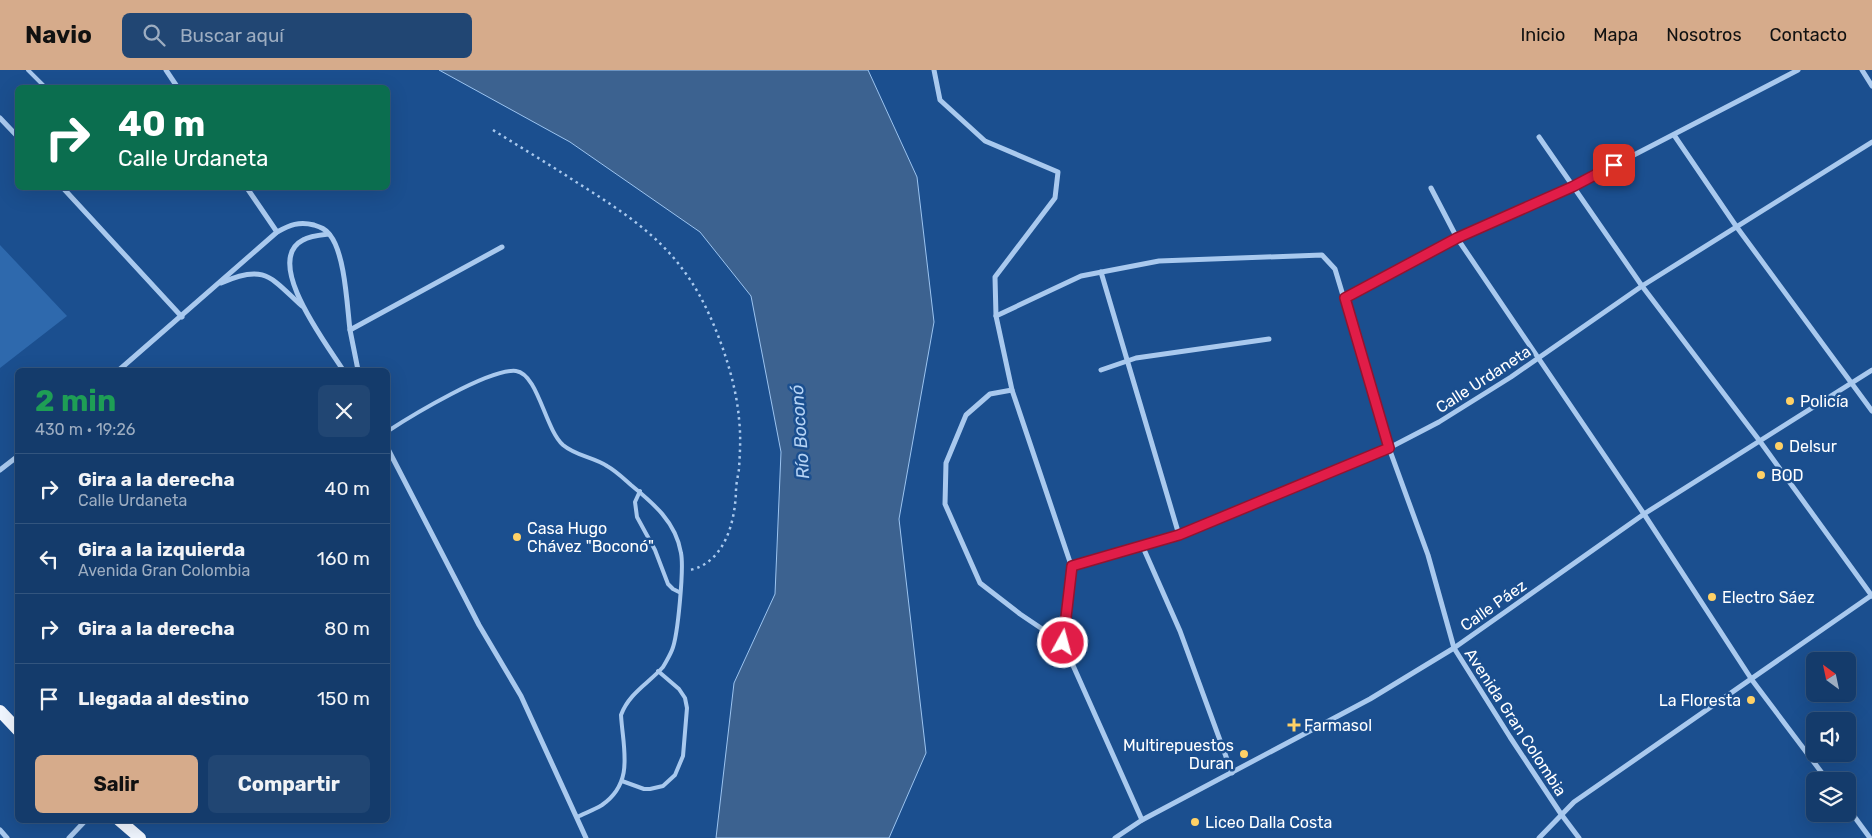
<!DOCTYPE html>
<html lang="es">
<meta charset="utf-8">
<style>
:root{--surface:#143b6b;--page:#214673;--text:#f1f3f6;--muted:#9dadc1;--line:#33557e;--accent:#d6ab8b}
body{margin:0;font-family:Rubik,sans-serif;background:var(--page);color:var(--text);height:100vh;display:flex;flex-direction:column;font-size:19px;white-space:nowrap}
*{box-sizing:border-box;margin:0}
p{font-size:16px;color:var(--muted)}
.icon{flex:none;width:28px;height:28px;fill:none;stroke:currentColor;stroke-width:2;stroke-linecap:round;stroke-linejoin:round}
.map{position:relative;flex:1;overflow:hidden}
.panel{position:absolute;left:15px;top:298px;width:375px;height:455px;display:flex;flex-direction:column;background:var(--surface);border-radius:8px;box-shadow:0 5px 20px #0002,0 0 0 1px var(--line)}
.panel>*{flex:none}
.hud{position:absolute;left:15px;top:15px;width:375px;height:105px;border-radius:8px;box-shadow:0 5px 20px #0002,0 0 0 1px var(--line);background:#0b6e4f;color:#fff;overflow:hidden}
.needle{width:32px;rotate:327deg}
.buttons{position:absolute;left:1806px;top:582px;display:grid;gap:10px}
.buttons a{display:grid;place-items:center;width:50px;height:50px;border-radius:8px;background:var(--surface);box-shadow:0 5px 20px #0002,0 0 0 1px var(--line);font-size:25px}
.pin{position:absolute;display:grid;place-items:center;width:42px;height:42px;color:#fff;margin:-21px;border-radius:10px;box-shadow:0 2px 8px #0006}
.me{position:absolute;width:55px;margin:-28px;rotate:7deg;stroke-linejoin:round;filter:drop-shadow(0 0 4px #0008)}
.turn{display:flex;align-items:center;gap:18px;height:105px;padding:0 20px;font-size:22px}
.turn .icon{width:65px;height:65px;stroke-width:2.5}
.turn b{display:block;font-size:35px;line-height:42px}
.round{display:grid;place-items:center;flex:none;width:52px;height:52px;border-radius:8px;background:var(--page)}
.headline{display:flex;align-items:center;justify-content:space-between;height:85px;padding:0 20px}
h1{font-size:30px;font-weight:700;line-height:38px;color:#1e9e55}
.cta{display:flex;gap:10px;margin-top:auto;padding:10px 20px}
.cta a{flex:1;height:58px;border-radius:8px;background:var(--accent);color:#111;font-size:20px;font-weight:700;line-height:58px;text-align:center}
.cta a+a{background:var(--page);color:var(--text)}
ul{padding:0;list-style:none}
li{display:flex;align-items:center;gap:15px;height:70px;padding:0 20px;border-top:1px solid var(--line)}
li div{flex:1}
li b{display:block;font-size:19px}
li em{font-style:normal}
header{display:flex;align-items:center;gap:30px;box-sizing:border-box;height:70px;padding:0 25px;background:var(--accent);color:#111}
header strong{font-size:24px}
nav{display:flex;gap:28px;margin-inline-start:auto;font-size:18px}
.search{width:350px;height:45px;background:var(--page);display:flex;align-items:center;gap:12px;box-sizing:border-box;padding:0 18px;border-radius:8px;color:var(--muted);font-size:19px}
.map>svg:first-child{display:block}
.green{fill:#2e69ad}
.water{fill:#3c6290;stroke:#9cc4f0}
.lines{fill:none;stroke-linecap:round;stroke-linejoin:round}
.path{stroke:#a9c9ee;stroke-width:2.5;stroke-dasharray:2.5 4;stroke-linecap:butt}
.lane{stroke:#a9c9ee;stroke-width:4}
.street{stroke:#a9c9ee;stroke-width:5}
.primary{stroke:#f0f6ff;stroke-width:12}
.route-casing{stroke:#92132f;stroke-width:12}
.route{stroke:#e11d48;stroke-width:9}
.poi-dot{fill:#ffd166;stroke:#1b4f8f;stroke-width:2}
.labels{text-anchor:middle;stroke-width:5;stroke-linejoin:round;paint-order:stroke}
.street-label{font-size:16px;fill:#fff;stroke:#1b4f8f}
.poi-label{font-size:16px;fill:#fff;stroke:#1b4f8f;text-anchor:start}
.water-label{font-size:18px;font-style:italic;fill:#b5d3f5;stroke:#1b4f8f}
</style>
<header>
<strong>Navio</strong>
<div class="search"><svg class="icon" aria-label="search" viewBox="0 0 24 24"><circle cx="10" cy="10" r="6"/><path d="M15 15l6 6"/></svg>Buscar aquí</div>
<nav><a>Inicio</a><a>Mapa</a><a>Nosotros</a><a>Contacto</a></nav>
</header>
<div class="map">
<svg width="1872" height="768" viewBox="0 0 1872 768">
<rect width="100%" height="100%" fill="#1b4f8f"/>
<!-- green -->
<polygon class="green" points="0,175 67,246 0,298"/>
<!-- water -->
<polygon class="water" points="439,0 868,0 917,107 934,252 899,449 926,683 889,768 716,768 734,613 775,524 781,382 751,226 700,162 570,72"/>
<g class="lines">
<!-- path -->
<path class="path" d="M493,60C520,77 547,93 573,110C614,136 656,162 684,201C701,224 712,249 722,276C730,299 737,324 739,349C741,366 740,382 739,399C738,406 736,414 736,421C735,452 725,492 690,500"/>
<!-- lane -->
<g class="lane">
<polyline points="28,0 46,18"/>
<path d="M388,361C411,346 490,298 516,301C538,304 545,359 563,375C576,386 593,387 607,396C616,401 623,408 631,415C653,433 676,452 681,483C684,498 678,566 672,580C670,585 666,592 663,597C649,613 629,623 621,645C623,679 635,712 602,735C594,740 585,743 577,747"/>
<polyline points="640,421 635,432 637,447 655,480 668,514 673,519 679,522"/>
<polyline points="622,711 644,719 650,719 663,716 675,705 683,686 687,638 685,628 679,619 658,601"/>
</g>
<!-- street -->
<g class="street">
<polyline points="166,0 178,18"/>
<polyline points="934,0 940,30 985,71 1058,102 1055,128 995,207 996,246 1012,320 1071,495 1063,573 1142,750"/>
<polyline points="1862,0 1872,16"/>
<polyline points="0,48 18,67"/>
<polyline points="1674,65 1736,156 1872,341"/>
<polyline points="1539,67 1642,216 1759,370 1872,526"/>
<polyline points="63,118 182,247"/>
<polyline points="247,118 277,162"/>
<polyline points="1431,118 1457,168 1644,444 1752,610 1828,711"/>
<path d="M329,164C321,165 310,166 303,170C262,191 328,276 343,300"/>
<polyline points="1101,202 1179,465"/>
<path d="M221,213C265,193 271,208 302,236"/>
<polyline points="1345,229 1457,168 1572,117 1798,0"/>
<polyline points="996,246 1081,206 1159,191 1322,185 1335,199 1389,378 1428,485 1454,578 1510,667 1561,744 1579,768"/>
<polyline points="350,260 358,300"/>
<path d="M119,300L277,162C290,155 299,151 314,155C320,157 326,159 330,165C345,184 347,235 350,260L502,177"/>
<polyline points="1101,300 1136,288 1269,269"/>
<polyline points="1012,320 990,324 966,345 946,393 945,434 980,513 1020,544 1063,573"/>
<polyline points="388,379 479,555 521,626 586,768"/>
<polyline points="0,400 18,386"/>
<polyline points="1142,475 1180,561 1232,703"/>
<polyline points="1071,495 1179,465 1389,378 1439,352 1511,307 1642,216 1872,72"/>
<polyline points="1848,738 1870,768"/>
<polyline points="0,760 7,768"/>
<polyline points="69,768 86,750"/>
<polyline points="1115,768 1142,750 1370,629 1454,578 1644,444 1872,300"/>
<polyline points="1539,768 1574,732 1872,525"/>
</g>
<!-- primary -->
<g class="primary">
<polyline points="0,641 18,660"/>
<polyline points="119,750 140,768"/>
</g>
</g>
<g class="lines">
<!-- route casing -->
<g class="route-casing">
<polyline id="route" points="1063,573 1072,496 1179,465 1389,378 1345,228 1457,168 1572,117 1614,95"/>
</g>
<!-- route -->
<use href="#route" class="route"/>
</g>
<!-- markers -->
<g class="poi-dot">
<circle cx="1790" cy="331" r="5"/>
<circle cx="1779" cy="376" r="5"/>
<circle cx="1761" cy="405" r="5"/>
<circle cx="517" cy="467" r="5"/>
<circle cx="1712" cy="527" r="5"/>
<circle cx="1751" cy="630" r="5"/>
<path d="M1291.5 647.5h5v5h5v5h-5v5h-5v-5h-5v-5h5z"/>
<circle cx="1244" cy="684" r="5"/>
<circle cx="1195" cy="752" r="5"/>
</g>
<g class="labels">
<!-- street labels -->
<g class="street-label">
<text transform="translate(1483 309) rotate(-33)" y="6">Calle Urdaneta</text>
<text transform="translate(1493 535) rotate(-35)" y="6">Calle Páez</text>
<text transform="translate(1516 652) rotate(57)" y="6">Avenida Gran Colombia</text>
</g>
<!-- poi labels -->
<g class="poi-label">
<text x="1800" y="337">Policía</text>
<text x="1789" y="382">Delsur</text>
<text x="1771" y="411">BOD</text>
<text x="527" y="464">Casa Hugo<tspan x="527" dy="18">Chávez "Boconó"</tspan></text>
<text x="1722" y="533">Electro Sáez</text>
<text x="1741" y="636" text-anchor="end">La Floresta</text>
<text x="1304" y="661">Farmasol</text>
<text x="1234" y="681" text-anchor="end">Multirepuestos<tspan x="1234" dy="18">Duran</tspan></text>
<text x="1205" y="758">Liceo Dalla Costa</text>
</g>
<!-- water labels -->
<g class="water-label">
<text transform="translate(800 362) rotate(-94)" y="6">Río Boconó</text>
</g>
</g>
</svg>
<div class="buttons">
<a><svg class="needle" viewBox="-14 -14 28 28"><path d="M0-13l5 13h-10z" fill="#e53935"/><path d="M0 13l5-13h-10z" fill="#9dadc1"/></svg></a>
<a><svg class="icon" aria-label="sound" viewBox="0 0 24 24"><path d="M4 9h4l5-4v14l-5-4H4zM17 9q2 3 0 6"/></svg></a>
<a><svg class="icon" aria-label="layers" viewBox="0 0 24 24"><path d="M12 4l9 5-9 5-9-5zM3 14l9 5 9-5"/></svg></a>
</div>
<div class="pin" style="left:1614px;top:95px;background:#d93025"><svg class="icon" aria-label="arrive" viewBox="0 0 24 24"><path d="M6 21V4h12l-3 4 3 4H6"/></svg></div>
<svg class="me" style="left:1063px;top:573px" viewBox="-20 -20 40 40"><circle r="17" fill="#e11d48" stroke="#fff" stroke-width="3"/><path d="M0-11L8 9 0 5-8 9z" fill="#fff"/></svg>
<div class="hud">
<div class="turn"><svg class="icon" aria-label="right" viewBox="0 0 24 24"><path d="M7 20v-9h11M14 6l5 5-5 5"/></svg><div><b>40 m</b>Calle Urdaneta</div></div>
</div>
<section class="panel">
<div class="headline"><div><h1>2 min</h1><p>430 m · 19:26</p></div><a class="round"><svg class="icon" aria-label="close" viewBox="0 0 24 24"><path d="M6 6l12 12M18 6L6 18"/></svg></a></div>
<ul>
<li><svg class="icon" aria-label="right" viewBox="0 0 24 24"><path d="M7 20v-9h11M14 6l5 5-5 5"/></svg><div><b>Gira a la derecha</b><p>Calle Urdaneta</p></div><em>40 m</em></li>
<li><svg class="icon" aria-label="left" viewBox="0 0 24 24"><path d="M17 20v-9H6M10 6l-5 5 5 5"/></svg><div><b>Gira a la izquierda</b><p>Avenida Gran Colombia</p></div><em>160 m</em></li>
<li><svg class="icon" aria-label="right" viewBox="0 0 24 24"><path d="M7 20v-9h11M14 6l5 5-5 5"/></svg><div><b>Gira a la derecha</b></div><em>80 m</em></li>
<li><svg class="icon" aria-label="arrive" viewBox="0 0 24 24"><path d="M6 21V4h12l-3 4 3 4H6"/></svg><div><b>Llegada al destino</b></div><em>150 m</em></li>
</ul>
<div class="cta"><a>Salir</a><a>Compartir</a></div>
</section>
</div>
